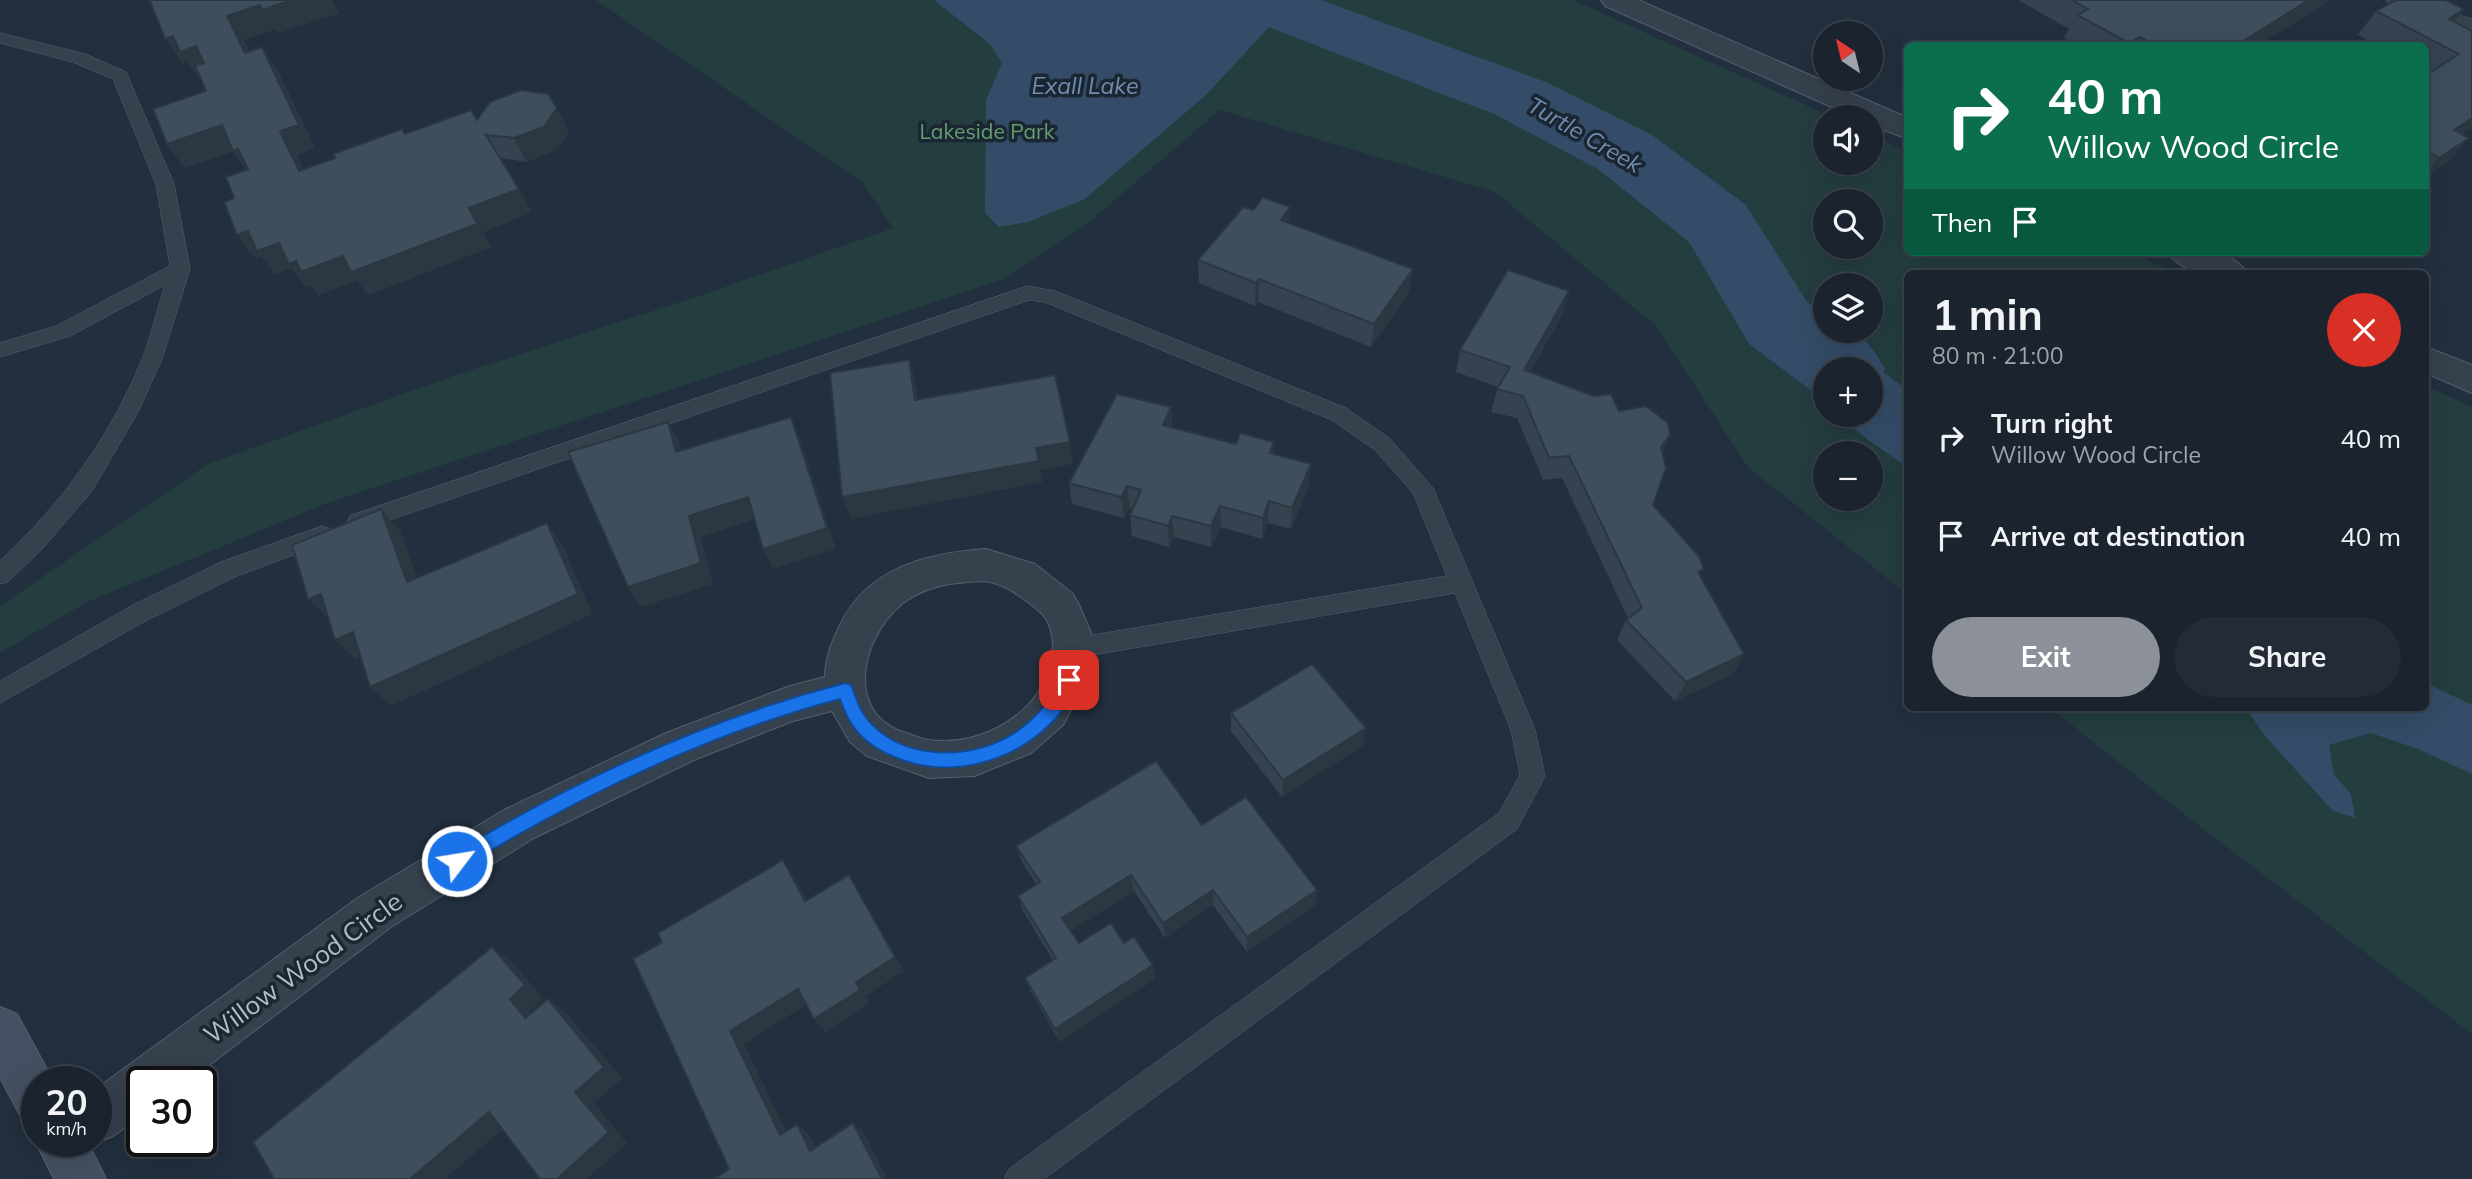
<!DOCTYPE html>
<meta charset="utf-8">
<style>
:root{--surface:#1a232e;--page:#232b36;--text:#f1f3f6;--muted:#9fa4aa;--line:#38404a;--accent:#8c9099}
body{margin:0;font-family:Mulish,sans-serif;background:var(--page);color:var(--text);height:100vh;display:flex;flex-direction:column;font-size:26px;white-space:nowrap}
*{box-sizing:border-box;margin:0}
p{font-size:23px;color:var(--muted)}
.icon{flex:none;width:38px;height:38px;fill:none;stroke:currentColor;stroke-width:2;stroke-linecap:round;stroke-linejoin:round}
.map{position:relative;flex:1;overflow:hidden}
.drawer{position:absolute;left:1904px;top:270px;width:525px;height:441px;display:flex;flex-direction:column;background:var(--surface);border-radius:10px;box-shadow:0 7px 28px #0002,0 0 0 2px var(--line)}
.drawer>*{flex:none}
.banner{position:absolute;left:1904px;top:42px;width:525px;height:214px;border-radius:10px;box-shadow:0 7px 28px #0002,0 0 0 2px var(--line);background:#0b6e4f;color:#fff;overflow:hidden}
.needle{width:46px;rotate:325deg}
.buttons{position:absolute;left:1813px;top:21px;display:grid;gap:14px}
.buttons a{display:grid;place-items:center;width:70px;height:70px;border-radius:50%;background:var(--surface);box-shadow:0 7px 28px #0002,0 0 0 2px var(--line);font-size:35px}
.speed{position:absolute;left:21px;top:1066px;display:flex;gap:14px;font-size:35px;font-weight:700;text-align:center}
.speed>*{display:grid;place-content:center;width:91px;height:91px;border-radius:50%;background:var(--surface);box-shadow:0 7px 28px #0002,0 0 0 2px var(--line);line-height:1}
.speed small{font-size:18px;font-weight:400}
.speed .limit{border:4px solid #111;border-radius:10px;background:#fff;color:#111}
.pin{position:absolute;display:grid;place-items:center;width:60px;height:60px;color:#fff;margin:-30px;border-radius:14px;box-shadow:0 4px 10px #0006}
.me{position:absolute;width:77px;margin:-38px;rotate:59deg;stroke-linejoin:round;filter:drop-shadow(0 0 5px #0008)}
.turn{display:flex;align-items:center;gap:24px;height:147px;padding:0 28px;font-size:32px}
.turn .icon{width:91px;height:91px;stroke-width:2.5}
.turn b{display:block;font-size:49px;line-height:60px}
.then{display:flex;align-items:center;height:66px;padding:0 28px;background:#0003;gap:14px;font-size:26px}
.round{display:grid;place-items:center;flex:none;width:74px;height:74px;border-radius:37px;background:var(--page)}
.headline{display:flex;align-items:center;justify-content:space-between;height:119px;padding:0 28px}
h1{font-size:42px;font-weight:700;line-height:52px}
.action{display:flex;gap:14px;margin-top:auto;padding:14px 28px}
.action a{flex:1;height:80px;border-radius:42px;background:var(--accent);color:#fff;font-size:28px;font-weight:700;line-height:80px;text-align:center}
.action a+a{background:var(--page);color:var(--text)}
ul{padding:0;list-style:none}
li{display:flex;align-items:center;gap:21px;height:98px;padding:0 28px}
li div{flex:1}
li b{display:block;font-size:26px}
li em{font-style:normal}
.map>svg:first-child{display:block}
.green{fill:#243d3f;fill-rule:evenodd}
.water{fill:#344c67}
.lines{fill:none;stroke-linecap:round;stroke-linejoin:round}
.river{fill:#344c67;fill-rule:evenodd}
.service-casing{stroke:#545f6c;stroke-width:1}
.minor-casing{stroke:#545f6c;stroke-width:2}
.secondary-casing{stroke:#545f6c;stroke-width:2}
.service{fill:#36414e;fill-rule:evenodd}
.minor{fill:#36414e;fill-rule:evenodd}
.secondary{fill:#445061;fill-rule:evenodd}
.wall{fill:#354350}
.shaded-wall{fill:#2b3741}
.building{fill:#3e4e5d;stroke:#2b3741;stroke-width:2}
.route{fill:#1a73e8;stroke:#114b97;stroke-width:2}
.labels{text-anchor:middle;stroke-width:7;stroke-linejoin:round;paint-order:stroke}
.far-park-label{font-size:21px;fill:#679c70;stroke:#1b2633}
.far-water-label{font-size:23px;font-style:italic;fill:#708eaf;stroke:#1b2633}
.street-label{font-size:26px;fill:#b2bcc9;stroke:#1b2633}
</style>
<div class="map">
<svg width="2472" height="1179" viewBox="0 0 2472 1179">
<rect width="100%" height="100%" fill="#222f3e"/>
<!-- green -->
<g class="green">
<path d="M596,0H1573L1832,117H1825V163H1871V135L1907,151L1908,252H2130L2176,273H1908L1907,594L1748,467L1655,325L1495,192L1220,110L1087,224L1001,280L325,504L87,602L0,653V606L208,464L459,374L705,294L893,228L863,183ZM1825,201H1871V247H1825ZM1825,285H1871V331H1825ZM1825,369H1871V415H1825ZM1825,453H1871V499H1825Z"/>
<polygon points="2426,386 2472,407 2472,1034 2180,811 2049,707 2426,707"/>
</g>
<!-- water -->
<g class="water">
<polygon points="934,0 1294,0 1207,94 1085,199 1028,222 999,227 985,213 986,100 1002,63 991,45"/>
<polygon points="1778,323 1825,335 1861,355 1907,390 1907,467 1868,440 1839,415 1871,415 1871,369 1825,369 1825,403 1754,337"/>
<polygon points="2426,683 2472,705 2472,774 2418,749 2371,733 2329,745 2334,775 2351,794 2355,818 2333,811 2265,736 2245,707 2426,707"/>
</g>
<g class="lines">
<!-- river -->
<path class="river" d="M1224,0H1321L1546,82L1652,135L1746,205L1807,302L1825,314V331C1861,331 1868,339 1885,369L1872,391L1871,369H1825V395L1812,391L1749,344L1689,242L1598,169L1494,114L1234,14Z"/>
<!-- service casing -->
<g class="service-casing">
<g id="service">
<polygon points="2387,0 2412,0 2472,19 2472,29 2389,3"/>
<path d="M0,33L85,54L126,72L174,184L190,269L162,359L139,410L92,491L44,547L8,582L0,584V561C62,503 108,440 141,362C151,337 157,310 165,285L70,336L0,357V343L56,326L170,266L156,184L113,79L73,62L0,43Z"/>
<polygon points="1028,286 1055,291 1346,408 1389,438 1433,488 1535,730 1545,776 1517,829 1044,1179 1004,1179 1009,1169 1499,813 1520,775 1511,730 1455,593 1075,658 1067,655 1063,648 1067,641 1075,638 1447,576 1413,493 1375,450 1332,420 1045,302 1029,300 358,531 350,528 347,522 350,516"/>
<polygon points="323,526 331,529 334,535 331,541 237,576 149,619 0,703 0,681 133,605 221,562"/>
</g>
</g>
<!-- minor casing -->
<g class="minor-casing">
<g id="minor">
<polygon points="1601,0 1638,0 1908,118 1908,139 1871,125 1871,117 1854,117 1605,6"/>
<path d="M2168,252C2194,252 2232,247 2247,273C2221,273 2183,278 2168,252Z"/>
<polygon points="2426,347 2472,365 2472,393 2426,373"/>
<path d="M986,549L1035,564L1073,594L1079,605L1094,640L1089,677L1063,725L1031,753L989,770L975,776L929,778L867,756L850,742L832,711L793,721L696,759L534,838L391,927L187,1082H142V1115L113,1136L96,1143L90,1141H96V1089L359,897L504,810L666,733L790,686L825,677C825,659 832,641 840,625C867,568 927,553 986,549ZM986,581C1004,585 1013,591 1028,602C1033,606 1040,611 1044,616C1053,628 1054,642 1052,656C1045,711 982,748 929,740C920,739 911,734 903,732C840,710 865,627 909,599C932,584 959,582 986,581Z"/>
</g>
</g>
<!-- secondary casing -->
<g class="secondary-casing">
<g id="secondary">
<polygon points="0,1007 17,1014 54,1082 37,1082 37,1122 20,1115 0,1078"/>
<polygon points="37,1138 37,1141 87,1141 106,1179 54,1179 35,1141"/>
</g>
</g>
<!-- service -->
<use href="#service" class="service"/>
<!-- minor -->
<use href="#minor" class="minor"/>
<!-- secondary -->
<use href="#secondary" class="secondary"/>
</g>
<!-- wall -->
<g class="wall">
<polygon points="2018,0 2327,0 2324,4 2257,46 2077,46 2064,38 2069,29"/>
<polygon points="2464,9 2454,22 2472,128 2462,134 2448,162 2426,177 2426,75 2429,72 2426,70 2426,46 2378,46 2358,35 2376,11"/>
<polygon points="339,13 278,33 275,29 244,40 249,51 278,71 315,148 297,155 304,170 405,133 477,120 557,108 569,132 556,150 526,162 501,158 532,212 483,232 491,247 368,295 357,280 319,295 311,285 306,287 292,268 275,274 261,256 255,258 237,235 234,198 247,170 233,151 185,168 167,144 206,91 199,75 197,75 187,61 183,63 165,39"/>
<polygon points="1253,210 1413,269 1409,292 1371,347 1258,302 1255,306 1199,283 1198,260"/>
<polygon points="1563,314 1530,372 1619,411 1662,453 1653,505 1701,576 1744,654 1733,674 1675,701 1617,640 1626,620 1628,618 1562,478 1543,480 1517,418 1491,412 1498,387 1456,372 1460,350"/>
<polygon points="1171,407 1172,427 1236,444 1274,442 1274,454 1309,485 1291,529 1268,523 1262,539 1221,527 1211,547 1174,537 1169,547 1132,536 1130,515 1133,508 1130,507 1124,518 1072,504 1069,483"/>
<polygon points="1231,713 1366,728 1362,746 1282,797 1231,731"/>
<polygon points="1202,825 1315,905 1247,952 1213,905 1165,938 1134,891 1070,931 1079,943 1124,943 1153,965 1155,979 1060,1042 1031,992 1025,978 1053,960 1023,911 1018,896 1036,884 1022,862 1016,846"/>
</g>
<!-- shaded-wall -->
<g class="shaded-wall">
<polygon points="292,0 332,0 339,13 278,33 275,29 244,40 261,76 245,53 227,16 260,5"/>
<polygon points="2309,0 2327,0 2324,4 2257,46 2235,46"/>
<polygon points="2464,9 2445,33 2449,19"/>
<polygon points="173,36 196,46 213,70 197,75 187,61 183,63 165,39"/>
<polygon points="2140,37 2135,46 2128,46 2129,43"/>
<polygon points="262,47 278,71 315,148 297,155 316,195 299,171 280,131"/>
<polygon points="557,108 569,132 556,150 526,162 514,138"/>
<polygon points="2472,118 2472,128 2433,153 2454,130"/>
<polygon points="222,125 256,172 250,174 233,151 185,168 167,144"/>
<polygon points="2469,138 2448,162 2426,177 2426,173 2439,158"/>
<polygon points="519,189 532,212 483,232 491,247 368,295 357,280 319,295 311,285 306,287 292,268 275,274 261,256 255,258 237,235 248,231 279,243 469,208"/>
<polygon points="1290,207 1289,231 1281,220"/>
<polygon points="1413,269 1409,292 1371,347 1374,324"/>
<polygon points="1259,279 1258,302 1255,306 1256,283"/>
<polygon points="1569,291 1563,314 1518,392 1524,370"/>
<polygon points="909,360 916,382 921,422 915,400"/>
<polygon points="1171,407 1173,430 1163,425"/>
<polygon points="791,417 800,439 836,549 773,569 763,549"/>
<polygon points="668,422 680,444 688,474 676,452"/>
<polygon points="1670,435 1661,457 1661,447"/>
<polygon points="1070,442 1073,464 1040,470 1043,482 851,519 842,497 1036,448"/>
<polygon points="1274,442 1273,463 1270,453"/>
<polygon points="1311,464 1309,485 1291,529 1292,508"/>
<polygon points="1127,486 1130,507 1124,518 1121,497"/>
<polygon points="748,497 758,518 701,537 713,584 641,607 628,587 689,516"/>
<polygon points="1269,501 1268,523 1262,539 1263,518"/>
<polygon points="1220,506 1221,527 1211,547 1211,526"/>
<polygon points="381,509 400,530 426,603 407,582"/>
<polygon points="1172,516 1174,537 1169,547 1168,526"/>
<polygon points="547,523 562,544 593,614 391,706 370,687"/>
<polygon points="321,594 329,619 308,599"/>
<polygon points="353,632 373,652 356,659 335,640"/>
<polygon points="1744,654 1733,674 1675,701 1686,682"/>
<polygon points="1366,728 1362,746 1282,797 1283,780"/>
<polygon points="783,860 794,876 816,917 805,901"/>
<polygon points="849,875 904,971 866,996 870,1003 825,1032 814,1019 856,982"/>
<polygon points="1131,875 1134,891 1067,933 1062,918"/>
<polygon points="1213,890 1213,905 1165,938 1163,923"/>
<polygon points="1317,890 1315,905 1247,952 1247,937"/>
<polygon points="492,947 512,962 544,999 529,1012 545,1031 525,1018 510,999"/>
<polygon points="1153,965 1155,979 1060,1042 1055,1029"/>
<polygon points="798,989 809,1003 744,1044 793,1145 780,1135 730,1031"/>
<polygon points="548,999 566,1013 622,1078 594,1103 627,1143 587,1179 557,1179 575,1092"/>
<polygon points="489,1112 510,1123 445,1179 410,1179"/>
<polygon points="853,1123 864,1133 887,1179 882,1179"/>
<polygon points="797,1124 809,1134 822,1161 810,1151"/>
</g>
<!-- building -->
<g class="building">
<polygon points="153,0 292,0 262,10 260,5 227,16 245,53 262,47 299,125 280,131 299,171 335,158 333,154 402,129 405,134 471,110 477,120 490,102 521,90 548,94 557,108 544,127 514,138 486,135 519,189 469,208 477,224 351,272 343,256 301,272 296,261 289,264 279,243 257,251 248,231 237,235 224,202 234,198 226,177 248,169 238,149 233,151 222,125 167,144 153,109 206,91 195,66 204,63 196,46 180,52 173,36 165,39 150,1"/>
<polygon points="2072,0 2309,0 2235,46 2206,46 2201,43 2196,46 2156,46 2140,37 2129,43 2077,15 2088,9"/>
<polygon points="2396,0 2446,0 2464,9 2449,19 2472,31 2472,118 2454,130 2469,138 2439,158 2426,151 2426,75 2459,54 2376,11"/>
<polygon points="1263,197 1290,207 1281,220 1413,269 1374,324 1259,279 1256,283 1198,260 1243,207 1253,210"/>
<polygon points="1508,270 1569,291 1524,370 1594,396 1611,394 1619,411 1646,406 1668,423 1670,435 1661,447 1666,468 1653,505 1699,556 1704,569 1698,572 1744,654 1686,682 1626,620 1642,608 1569,456 1549,458 1523,396 1497,389 1510,367 1460,350"/>
<polygon points="909,360 915,400 1055,375 1070,442 1036,448 1039,461 842,497 830,373"/>
<polygon points="1117,394 1171,407 1163,425 1236,444 1240,433 1274,442 1270,453 1311,464 1292,508 1269,501 1263,518 1220,506 1211,526 1172,516 1168,526 1130,515 1141,490 1127,486 1121,497 1069,483"/>
<polygon points="791,417 827,528 763,549 748,497 689,516 701,563 628,587 568,452 668,422 676,452"/>
<polygon points="381,509 407,582 547,523 578,594 370,687 353,632 335,640 321,594 308,599 292,545"/>
<polygon points="1312,664 1366,728 1283,780 1231,713"/>
<polygon points="1156,761 1202,825 1246,797 1317,890 1247,937 1213,890 1163,923 1131,875 1062,918 1079,943 1111,923 1124,943 1134,937 1153,965 1055,1029 1025,978 1056,958 1018,896 1040,882 1016,846"/>
<polygon points="783,860 805,901 849,875 895,957 856,982 860,990 814,1019 798,989 730,1031 780,1135 797,1124 810,1151 853,1123 882,1179 714,1179 729,1169 633,959 662,942 658,933"/>
<polygon points="492,947 525,985 510,999 525,1018 548,999 604,1067 575,1092 609,1132 557,1179 540,1179 489,1112 410,1179 274,1179 253,1142"/>
</g>
<!-- route -->
<path class="route" d="M1069,672L1075,675L1078,680C1072,692 1066,707 1057,717C1016,763 948,781 892,756C876,749 860,738 851,723C846,716 843,707 840,699C708,734 580,796 463,867L457,870L451,867L448,861L451,855C573,781 707,719 845,683L851,685C855,694 858,706 864,715C898,763 976,762 1020,729C1041,714 1052,696 1064,675Z"/>
<g class="labels">
<!-- far-park labels -->
<g class="far-park-label">
<text x="987" y="139">Lakeside Park</text>
</g>
<!-- far-water labels -->
<g class="far-water-label">
<text x="1085" y="94">Exall Lake</text>
<text transform="translate(1585 135) rotate(30)" y="8">Turtle Creek</text>
</g>
<!-- street labels -->
<g class="street-label">
<text transform="translate(303 968) rotate(-36)" y="9">Willow Wood Circle</text>
</g>
</g>
</svg>
<div class="buttons">
<a><svg class="needle" viewBox="-14 -14 28 28"><path d="M0-13l5 13h-10z" fill="#e53935"/><path d="M0 13l5-13h-10z" fill="#9fa4aa"/></svg></a>
<a><svg class="icon" aria-label="sound" viewBox="0 0 24 24"><path d="M4 9h4l5-4v14l-5-4H4zM17 9q2 3 0 6"/></svg></a>
<a><svg class="icon" aria-label="search" viewBox="0 0 24 24"><circle cx="10" cy="10" r="6"/><path d="M15 15l6 6"/></svg></a>
<a><svg class="icon" aria-label="layers" viewBox="0 0 24 24"><path d="M12 4l9 5-9 5-9-5zM3 14l9 5 9-5"/></svg></a>
<a>+</a>
<a>−</a>
</div>
<div class="speed"><div>20<small>km/h</small></div><div class="limit">30</div></div>
<div class="pin" style="left:1069px;top:680px;background:#d93025"><svg class="icon" aria-label="arrive" viewBox="0 0 24 24"><path d="M6 21V4h12l-3 4 3 4H6"/></svg></div>
<svg class="me" style="left:457px;top:861px" viewBox="-20 -20 40 40"><circle r="17" fill="#1a73e8" stroke="#fff" stroke-width="3"/><path d="M0-11L8 9 0 5-8 9z" fill="#fff"/></svg>
<div class="banner">
<div class="turn"><svg class="icon" aria-label="right" viewBox="0 0 24 24"><path d="M7 20v-9h11M14 6l5 5-5 5"/></svg><div><b>40 m</b>Willow Wood Circle</div></div>
<div class="then">Then<svg class="icon" aria-label="arrive" viewBox="0 0 24 24"><path d="M6 21V4h12l-3 4 3 4H6"/></svg></div>
</div>
<section class="drawer">
<div class="headline"><div><h1>1 min</h1><p>80 m · 21:00</p></div><a class="round" style="background:#d93025;color:#fff"><svg class="icon" aria-label="close" viewBox="0 0 24 24"><path d="M6 6l12 12M18 6L6 18"/></svg></a></div>
<ul>
<li><svg class="icon" aria-label="right" viewBox="0 0 24 24"><path d="M7 20v-9h11M14 6l5 5-5 5"/></svg><div><b>Turn right</b><p>Willow Wood Circle</p></div><em>40 m</em></li>
<li><svg class="icon" aria-label="arrive" viewBox="0 0 24 24"><path d="M6 21V4h12l-3 4 3 4H6"/></svg><div><b>Arrive at destination</b></div><em>40 m</em></li>
</ul>
<div class="action"><a>Exit</a><a>Share</a></div>
</section>
</div>
